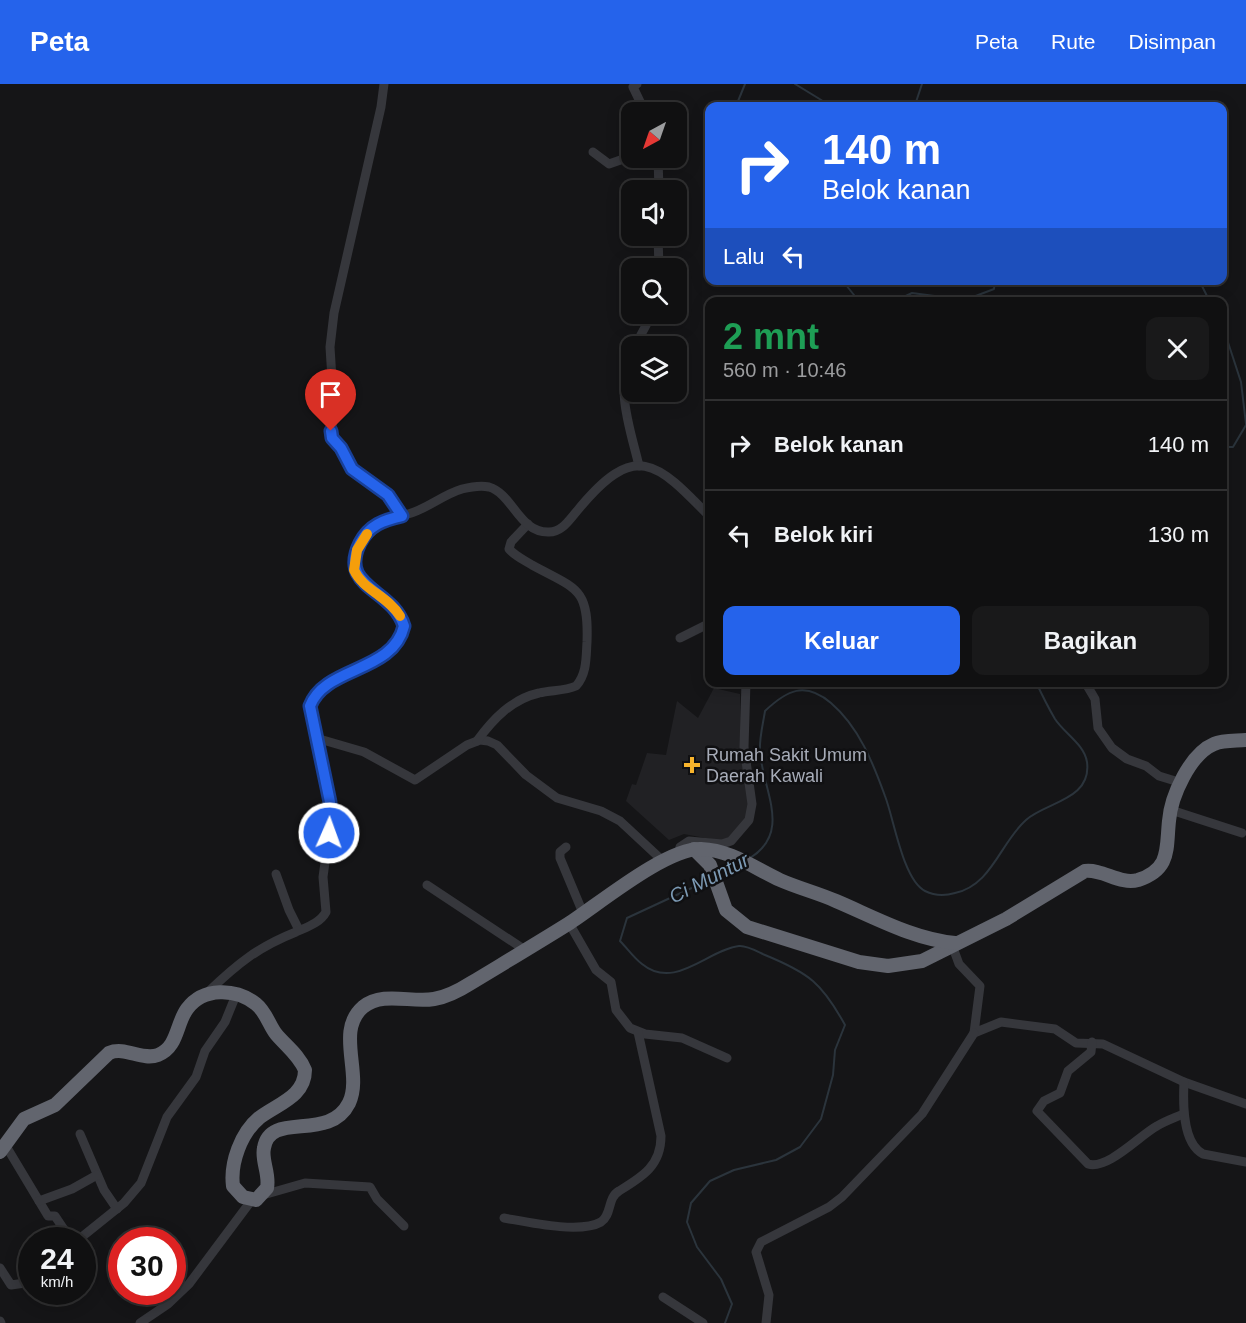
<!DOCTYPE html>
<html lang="id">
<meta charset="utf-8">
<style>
:root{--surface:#101011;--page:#19191a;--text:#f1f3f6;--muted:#9c9d9f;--line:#303031;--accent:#2563eb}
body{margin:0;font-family:Arial,sans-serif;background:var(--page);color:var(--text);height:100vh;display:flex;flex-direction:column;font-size:22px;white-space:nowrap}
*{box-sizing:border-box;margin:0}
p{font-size:20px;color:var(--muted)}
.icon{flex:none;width:33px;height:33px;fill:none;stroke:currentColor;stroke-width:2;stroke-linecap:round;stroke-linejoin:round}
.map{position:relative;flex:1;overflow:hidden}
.side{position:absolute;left:705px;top:213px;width:522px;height:390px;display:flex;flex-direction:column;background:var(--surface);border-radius:12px;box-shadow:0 3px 15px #0003,0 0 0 2px var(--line)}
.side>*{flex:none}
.top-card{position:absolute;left:705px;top:18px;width:522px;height:183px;border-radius:12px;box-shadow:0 3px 15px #0003,0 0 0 2px var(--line);background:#2563eb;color:#fff;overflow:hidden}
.needle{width:39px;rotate:220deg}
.buttons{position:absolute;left:621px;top:18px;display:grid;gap:12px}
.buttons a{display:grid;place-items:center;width:66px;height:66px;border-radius:12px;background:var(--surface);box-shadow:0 3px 15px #0003,0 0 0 2px var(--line);font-size:30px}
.speed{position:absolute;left:18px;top:1143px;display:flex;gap:12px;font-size:30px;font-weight:700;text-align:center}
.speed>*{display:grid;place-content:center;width:78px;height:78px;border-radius:50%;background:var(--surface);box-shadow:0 3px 15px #0003,0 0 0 2px var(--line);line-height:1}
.speed small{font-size:15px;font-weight:400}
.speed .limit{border:9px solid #d22;background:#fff;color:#111}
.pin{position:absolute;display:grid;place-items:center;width:51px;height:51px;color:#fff;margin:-62px -26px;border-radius:50% 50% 50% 0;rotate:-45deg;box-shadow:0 0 6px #0007}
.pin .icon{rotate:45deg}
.me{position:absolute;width:66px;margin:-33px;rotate:2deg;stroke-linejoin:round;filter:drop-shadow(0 0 4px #0008)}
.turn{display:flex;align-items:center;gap:21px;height:126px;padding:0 18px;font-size:27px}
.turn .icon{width:78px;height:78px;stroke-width:2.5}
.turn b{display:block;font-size:42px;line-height:51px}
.then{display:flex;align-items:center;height:57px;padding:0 18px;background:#0003;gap:12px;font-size:22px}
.round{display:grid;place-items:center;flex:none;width:63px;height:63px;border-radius:12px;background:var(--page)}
.headline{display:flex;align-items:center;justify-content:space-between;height:102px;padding:0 18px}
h1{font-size:36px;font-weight:700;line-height:45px;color:#1e9e55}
.button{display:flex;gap:12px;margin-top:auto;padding:12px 18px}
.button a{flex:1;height:69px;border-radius:12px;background:var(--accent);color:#fff;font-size:24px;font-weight:700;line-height:69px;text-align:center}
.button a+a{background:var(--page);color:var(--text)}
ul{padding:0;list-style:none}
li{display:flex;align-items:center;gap:18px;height:90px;padding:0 18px;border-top:2px solid var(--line)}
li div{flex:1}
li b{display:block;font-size:22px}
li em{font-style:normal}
header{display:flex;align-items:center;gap:36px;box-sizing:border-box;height:84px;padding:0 30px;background:var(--accent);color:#fff}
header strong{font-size:28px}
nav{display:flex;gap:33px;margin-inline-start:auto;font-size:21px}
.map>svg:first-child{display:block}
.built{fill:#212124}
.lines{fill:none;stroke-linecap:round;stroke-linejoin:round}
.stream{stroke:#2b343c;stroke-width:2}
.minor{stroke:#36373c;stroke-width:9}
.highway{stroke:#62656e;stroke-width:14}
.route-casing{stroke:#184099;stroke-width:15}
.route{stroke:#2563eb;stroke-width:10}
.slow{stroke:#f59e0b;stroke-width:10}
.poi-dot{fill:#f8b42c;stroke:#101012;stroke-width:2}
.labels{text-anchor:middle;stroke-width:5;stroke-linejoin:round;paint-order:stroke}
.poi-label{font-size:18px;fill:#a7acb8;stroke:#101012;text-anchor:start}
.water-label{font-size:20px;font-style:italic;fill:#7c9ab4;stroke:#101012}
</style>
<header>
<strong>Peta</strong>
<nav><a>Peta</a><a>Rute</a><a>Disimpan</a></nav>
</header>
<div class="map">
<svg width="1246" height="1239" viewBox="0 0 1246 1239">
<rect width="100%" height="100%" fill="#151517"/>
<!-- built -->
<polygon class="built" points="714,604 740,610 741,666 749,716 746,735 732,752 721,757 684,750 669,756 626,717 632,700 636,701 647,669 666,671 677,617 698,634"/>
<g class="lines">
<!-- stream -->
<g class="stream">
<polyline points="795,0 831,22"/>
<polyline points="736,22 745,0"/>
<polyline points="907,22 916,18 922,0"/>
<polyline points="842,196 858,216 867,218"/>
<polyline points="1199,196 1210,218"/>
<polyline points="893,218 912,209 965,216 994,205 995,196"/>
<polyline points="1222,240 1241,298 1246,340"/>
<polyline points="1222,363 1233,363 1246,341"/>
<path d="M750,774C792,748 763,707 760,668C759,655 763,640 765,627C787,606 805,597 831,619C859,643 873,679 885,712C894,735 903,796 925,807C935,812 945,812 955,809C992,801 1000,759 1026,736C1046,718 1092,716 1087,678C1084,660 1064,649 1055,635C1048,623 1042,611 1036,598"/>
<polyline points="719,792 740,780"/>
<path d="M711,795L627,834L620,857C627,864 634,874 642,880C675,907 707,866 739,862C747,861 758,868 765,871C809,889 822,899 845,941L835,966L833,991L821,1035L800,1063L776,1076L734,1086L710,1097L691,1119L687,1138L697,1163L721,1195L732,1220L725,1239"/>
</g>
<!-- minor -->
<g class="minor">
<polyline points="384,0 381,23 334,229 330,263 334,327 331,352 341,364 352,385 388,410 402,432"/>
<polyline points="637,0 633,3 645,28"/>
<polyline points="593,68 609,80 632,72"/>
<polyline points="658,74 659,106"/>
<polyline points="658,152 659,184"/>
<polyline points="635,262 652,230"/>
<path d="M632,269C614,304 631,347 639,382"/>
<polyline points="680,554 710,539"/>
<polyline points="1085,598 1095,615 1098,644 1112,664 1127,675 1146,682 1159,692 1182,699"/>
<polyline points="316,654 364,668 415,696 467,661 480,656 488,657 497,661 526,691 557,714 601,727 620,737 663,777"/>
<path d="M477,657C493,635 512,615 539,609C551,606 565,607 576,602C587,590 586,573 587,558C589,503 576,505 532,481C524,476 515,472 509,465L511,458L528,440"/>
<polyline points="1171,726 1242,749"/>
<polyline points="566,763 560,768 560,774 583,829"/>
<polyline points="679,769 680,763 689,757 722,760 731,757 749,736 752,720 744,663 746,598"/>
<polyline points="276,790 289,826 299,846"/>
<polyline points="427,801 525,866"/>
<polyline points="569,839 596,886 611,898 616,926 630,944 645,950 682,954 727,974"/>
<polyline points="952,861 959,880 980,902 974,949 1001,938 1055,945 1076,959 1103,960 1184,998 1246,1020"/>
<path d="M208,908C237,880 258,863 296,848C307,843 320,839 326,828L323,793L329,749L330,718L310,622C324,582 393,589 404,542C394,510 365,510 354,486C354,472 359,455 370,445C380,435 395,434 408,430C427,425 442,411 462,405C470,403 480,401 489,403C513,410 519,449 549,448C562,448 569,436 577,427C635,356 656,377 710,433"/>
<path d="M1092,958L1091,968L1068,987L1060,1009L1044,1017L1037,1027L1088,1080C1108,1086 1140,1051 1157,1042C1165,1037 1174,1034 1183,1030"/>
<path d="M1184,998C1183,1018 1182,1059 1203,1070L1246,1078"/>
<polyline points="80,1050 104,1106 117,1125"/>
<polyline points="6,1062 48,1132 55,1132 71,1156"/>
<polyline points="263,1111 305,1099 370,1103 377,1115 404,1142"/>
<polyline points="39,1117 72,1105 97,1091"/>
<path d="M504,1134C527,1138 580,1150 601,1138C612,1131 607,1114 619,1107C642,1093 661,1082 661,1052L638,948"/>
<polyline points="78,1156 124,1119 141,1099 167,1033 196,993 205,967 225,938 236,911"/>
<polyline points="0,1184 11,1201 32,1198"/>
<polyline points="663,1213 703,1239"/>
<polyline points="0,1237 1,1239"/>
<polyline points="140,1239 168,1220 189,1200 251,1117"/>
<polyline points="766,1239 769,1211 756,1168 761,1158 829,1123 842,1113 922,1030 974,949"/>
</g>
<!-- highway -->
<g class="highway">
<path d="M694,765L710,781L726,826L747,843L859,878L888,882L922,877L1006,835L1085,787C1103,785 1120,801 1138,796C1171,785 1166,765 1169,737C1171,712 1190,670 1214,660C1223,656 1236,657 1246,656"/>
<path d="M0,1068L24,1035L55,1021L109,969C125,962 142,977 158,971C178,963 176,940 187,925C203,903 236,904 256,920C266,928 269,941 276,950C286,962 299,971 305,986C305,1013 277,1020 259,1034C241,1049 230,1079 233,1102L243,1113L256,1116L267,1104C270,1090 261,1076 264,1064C270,1026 329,1059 349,1019C363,990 335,947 363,923C383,907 411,919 434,915C447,913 460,906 471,899C504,879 536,860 568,840C599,820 666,764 701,765C731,766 754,784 780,796C798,804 818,809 836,817C874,833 913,855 955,859"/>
</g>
</g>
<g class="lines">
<!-- route casing -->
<g class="route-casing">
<path id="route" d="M329,749L330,718L310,622C325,582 393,589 404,542C392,504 338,504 360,459C369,441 384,436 402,432L388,411L352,385L341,364L332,354L331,347"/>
</g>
<!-- route -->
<use href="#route" class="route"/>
<!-- slow -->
<path class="slow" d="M367,450L357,466L354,486C363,506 388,512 400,532"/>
</g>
<!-- markers -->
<path class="poi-dot" d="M689 672h6v6h6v6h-6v6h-6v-6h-6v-6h6z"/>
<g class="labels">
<!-- poi labels -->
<g class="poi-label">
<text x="706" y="677">Rumah Sakit Umum<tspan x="706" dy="21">Daerah Kawali</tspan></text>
</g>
<!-- water labels -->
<g class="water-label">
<text transform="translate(709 794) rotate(-27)" y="7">Ci Muntur</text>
</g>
</g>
</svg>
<div class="buttons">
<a><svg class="needle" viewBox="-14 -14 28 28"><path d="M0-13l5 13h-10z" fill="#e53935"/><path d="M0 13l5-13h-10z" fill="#9c9d9f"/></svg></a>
<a><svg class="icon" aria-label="sound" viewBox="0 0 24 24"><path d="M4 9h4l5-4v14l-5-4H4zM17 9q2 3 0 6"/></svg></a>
<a><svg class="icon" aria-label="search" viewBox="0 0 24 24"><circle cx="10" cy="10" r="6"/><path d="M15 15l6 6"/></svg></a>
<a><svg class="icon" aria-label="layers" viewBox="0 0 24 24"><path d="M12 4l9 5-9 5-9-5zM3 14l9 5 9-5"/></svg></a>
</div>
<div class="speed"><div>24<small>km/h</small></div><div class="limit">30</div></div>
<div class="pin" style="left:331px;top:347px;background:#d93025"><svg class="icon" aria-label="arrive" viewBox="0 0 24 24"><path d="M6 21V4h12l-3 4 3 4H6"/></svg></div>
<svg class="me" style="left:329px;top:749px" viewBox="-20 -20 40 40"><circle r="17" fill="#2563eb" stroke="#fff" stroke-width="3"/><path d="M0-11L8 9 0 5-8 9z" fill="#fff"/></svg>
<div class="top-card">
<div class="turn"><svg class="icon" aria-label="right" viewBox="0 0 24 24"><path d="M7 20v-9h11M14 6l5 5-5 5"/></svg><div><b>140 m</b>Belok kanan</div></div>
<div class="then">Lalu<svg class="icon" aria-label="left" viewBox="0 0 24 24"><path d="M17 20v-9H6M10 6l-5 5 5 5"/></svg></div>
</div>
<section class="side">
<div class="headline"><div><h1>2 mnt</h1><p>560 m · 10:46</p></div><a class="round"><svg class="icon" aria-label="close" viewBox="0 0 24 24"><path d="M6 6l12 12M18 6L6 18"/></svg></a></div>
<ul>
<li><svg class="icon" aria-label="right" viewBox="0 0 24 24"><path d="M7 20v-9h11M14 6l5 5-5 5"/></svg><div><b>Belok kanan</b></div><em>140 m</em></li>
<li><svg class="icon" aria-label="left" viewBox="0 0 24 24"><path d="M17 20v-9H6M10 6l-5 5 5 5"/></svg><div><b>Belok kiri</b></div><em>130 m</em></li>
</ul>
<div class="button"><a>Keluar</a><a>Bagikan</a></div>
</section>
</div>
